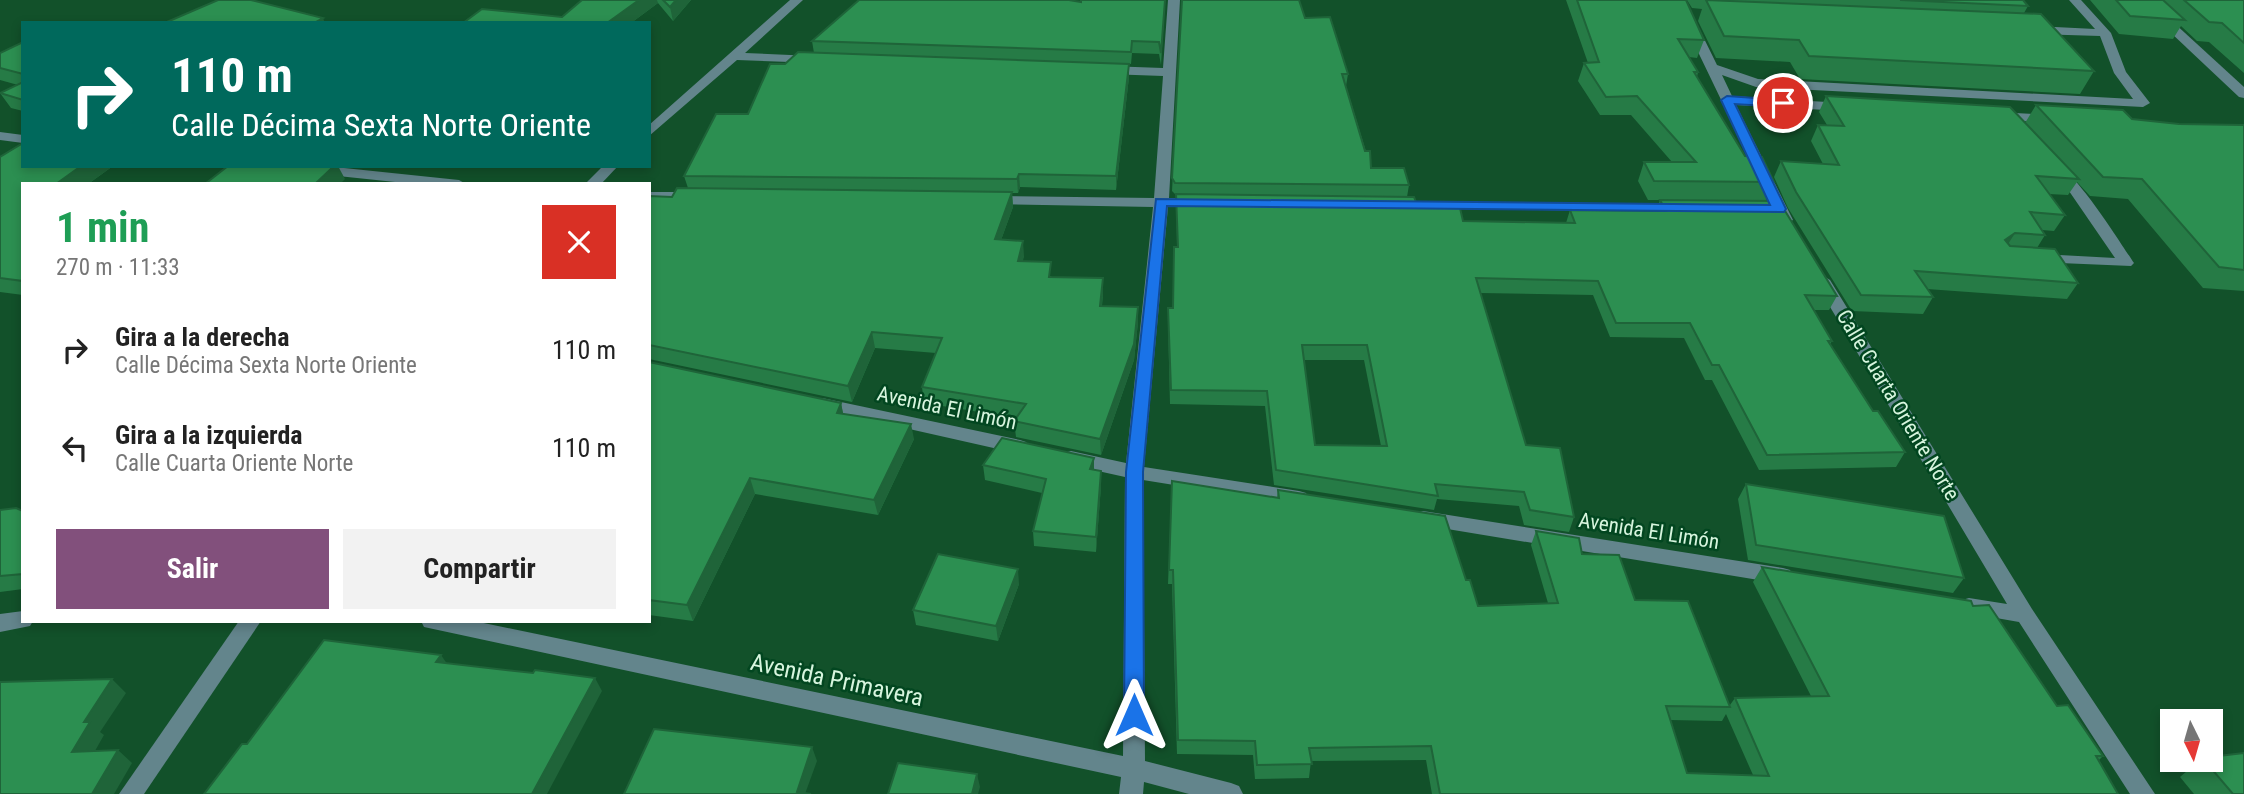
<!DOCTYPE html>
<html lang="es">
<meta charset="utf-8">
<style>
:root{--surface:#fff;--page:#f2f2f2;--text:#222;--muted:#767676;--accent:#82507c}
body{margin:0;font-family:"Roboto Condensed",sans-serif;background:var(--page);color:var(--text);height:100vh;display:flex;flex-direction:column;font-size:26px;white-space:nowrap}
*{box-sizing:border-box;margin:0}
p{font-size:23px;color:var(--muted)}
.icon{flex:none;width:38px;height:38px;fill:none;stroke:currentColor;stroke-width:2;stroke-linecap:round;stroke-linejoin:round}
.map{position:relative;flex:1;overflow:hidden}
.drawer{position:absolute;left:21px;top:182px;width:630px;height:441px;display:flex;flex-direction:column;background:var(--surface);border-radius:0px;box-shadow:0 4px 10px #0003}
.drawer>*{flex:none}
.hud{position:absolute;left:21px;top:21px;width:630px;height:147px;border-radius:0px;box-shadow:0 4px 10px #0003;background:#00695c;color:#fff;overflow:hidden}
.needle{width:46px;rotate:175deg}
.buttons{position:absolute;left:2160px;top:709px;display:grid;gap:14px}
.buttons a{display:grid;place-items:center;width:63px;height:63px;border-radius:0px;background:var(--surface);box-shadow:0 4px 10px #0003;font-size:35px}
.pin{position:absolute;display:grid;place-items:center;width:60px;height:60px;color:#fff;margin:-30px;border:4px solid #fff;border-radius:50%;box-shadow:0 2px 7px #0007}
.me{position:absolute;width:77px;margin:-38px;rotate:0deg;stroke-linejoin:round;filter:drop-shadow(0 0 5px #0008)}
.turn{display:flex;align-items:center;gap:24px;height:147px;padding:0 35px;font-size:32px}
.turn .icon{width:91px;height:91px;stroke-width:2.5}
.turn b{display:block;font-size:49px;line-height:60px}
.round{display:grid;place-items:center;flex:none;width:74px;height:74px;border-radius:0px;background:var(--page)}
.summary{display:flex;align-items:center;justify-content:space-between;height:119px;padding:0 35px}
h1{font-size:42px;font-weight:700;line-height:52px;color:#1e9e55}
.primary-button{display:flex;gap:14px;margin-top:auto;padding:14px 35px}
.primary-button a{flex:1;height:80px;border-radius:0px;background:var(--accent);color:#fff;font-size:28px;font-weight:700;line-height:80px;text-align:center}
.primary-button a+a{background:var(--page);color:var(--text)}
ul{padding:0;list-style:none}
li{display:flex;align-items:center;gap:21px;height:98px;padding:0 35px}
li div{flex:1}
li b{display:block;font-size:26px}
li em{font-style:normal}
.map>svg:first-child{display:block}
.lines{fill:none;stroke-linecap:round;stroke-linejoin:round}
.minor{fill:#63858c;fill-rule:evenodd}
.wall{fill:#267b46;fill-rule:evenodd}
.shaded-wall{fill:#1f6439}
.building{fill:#2c8f51;stroke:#1f6439;stroke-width:2;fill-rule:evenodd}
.route{fill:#1a73e8;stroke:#114b97;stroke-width:2}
.labels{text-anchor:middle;stroke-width:5;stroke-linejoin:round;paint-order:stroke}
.street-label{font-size:21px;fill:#d7f5de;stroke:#024620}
.near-street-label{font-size:24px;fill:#d7f5de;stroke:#024620}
</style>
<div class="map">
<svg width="2244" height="794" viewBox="0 0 2244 794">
<rect width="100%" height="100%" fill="#12512a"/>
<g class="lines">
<!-- minor -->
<g class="minor">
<polygon points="790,0 803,0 745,53 813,56 819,60 817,63 737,60 649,136 649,125"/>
<polygon points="1168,0 1180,0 1169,198 1198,199 1205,203 1198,207 1168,207 1144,467 1299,491 1306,493 1308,498 1306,503 1299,505 1143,480 1145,761 1231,783 1239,786 1243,794 1189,794 1144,782 1143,794 1119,794 1121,777 424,627 421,621 474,621 1123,756 1125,477 1071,465 1064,463 1062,458 1064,453 1071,451 1126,463 1153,207 988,204 981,200 988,196 1154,198 1163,76 1107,74 1101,70 1107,66 1163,68"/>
<polygon points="1673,0 1685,0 1717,65 1758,79 2133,99 2114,73 2100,36 2035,34 2029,30 2035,26 2095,29 2069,0 2081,0 2111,33 2126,72 2150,103 2143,107 1756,87 1722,75 1732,96 1843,103 1850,107 1843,111 1736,105 1793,220 1786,224 1779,220"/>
<polygon points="2136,0 2149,0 2244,87 2244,98 2239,97"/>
<polygon points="1996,112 2052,115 2059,119 2052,123 1991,119 1989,116"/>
<polygon points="0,132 23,135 23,143 0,140"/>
<polygon points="274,166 325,166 459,180 466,184 414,184 281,170"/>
<polygon points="603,166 618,166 601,184 585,184"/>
<path d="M2059,168C2077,173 2121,244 2134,263L2131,266L2036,262L2033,259L2041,254L2115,258L2069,191L2052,172Z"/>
<polygon points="649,192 694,192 701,196 694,200 649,200"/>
<polygon points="1394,201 1681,204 1688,208 1681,212 1389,208 1387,205"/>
<polygon points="1822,275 1830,280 2032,609 2155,794 2130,794 2019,622 1962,612 1959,606 1962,600 1969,598 2007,604 1814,280"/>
<polygon points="822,398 1020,440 1026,442 1029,447 1026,452 1020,454 816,408 813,404 816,400"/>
<polygon points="1423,511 1783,568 1790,570 1793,576 1790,582 1783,584 1423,525 1416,523 1413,518 1416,513"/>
<polygon points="23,611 23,621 33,621 30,626 0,632 0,614"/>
<polygon points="239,621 261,621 144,794 119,794"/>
</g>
</g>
<!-- wall -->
<g class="wall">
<polygon points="582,0 691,0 673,21 658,3 631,23 463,23 562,17"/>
<polygon points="1165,0 1161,65 1159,54 1132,53 1131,64 987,59 1129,77 1116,190 1020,187 1018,193 1012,193 1013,207 1001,240 1024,256 1022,261 1052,277 1103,293 1102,306 1138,322 1134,360 1101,455 1016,437 1014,421 1016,418 924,403 922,387 936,353 875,348 852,402 649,359 649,196 672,197 688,188 684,176 748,114 785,64 814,53 812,41 1081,2"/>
<path d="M1182,0L1305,18L1348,74L1346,86L1371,168L1409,185L1407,197L1418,207L1463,221L1566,223L1570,210L1656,211L1660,200H1648L1638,181L1644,162H1672L1631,115H1600L1578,81L1584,63H1588L1566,0H1686L1704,40L1697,58L1689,57L1698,72L1697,77L1745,156L1774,182L1766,201L1837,296L1829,310H1814L1832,341L1830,344L1873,411L1905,452L1896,467L1759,470L1712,380H1705L1684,338L1610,337L1593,295L1480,293L1526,445L1574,517L1569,532L1524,525L1519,506L1437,499L1434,510L1274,485L1265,406L1170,404L1168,323V308H1173L1177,247L1176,195L1172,191ZM1304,360H1364L1381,446L1315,445Z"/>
<polygon points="1687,0 2023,0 2028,6 2024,13 2094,71 2080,94 1800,79 1790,62 1716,58 1698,21 1702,9 1692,8"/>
<polygon points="2090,0 2244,0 2244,73 2209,42 2197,41 2181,26 2173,39 2119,34"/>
<polygon points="23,42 23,111 11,108 0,93 18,85 0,80 0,53"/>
<polygon points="1826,96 2025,123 2036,105 2132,119 2179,124 2244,125 2244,291 2203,288 2128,199 2090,196 2077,182 2068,195 2049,194 2065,215 2054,231 2042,230 2045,235 2037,248 2078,283 2067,299 1927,289 1933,297 1923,314 1852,311 1788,208 1774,177 1781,161 1823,164 1811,141 1818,125 1827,125 1819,112"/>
<polygon points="0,157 23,166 113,166 88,184 23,184 23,295 0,292"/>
<polygon points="649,362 841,403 843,414 914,439 878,515 755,494 693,621 649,615"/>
<polygon points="1094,458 1094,470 1101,471 1101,486 1096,552 1034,546 1033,531 1042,493 985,480 983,465"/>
<path d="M1172,481L1277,498L1278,490L1466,580L1478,606L1548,603L1531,545L1536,531L1582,554L1635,600L1730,705L1735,698L1811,696L1753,582L1762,567L1973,606L2057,706L2103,756L2099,760L2118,794H1432L1426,760L1311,761L1309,778L1255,779L1253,755L1177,754L1172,584H1168ZM1726,714L1753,775L1687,773L1670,720L1722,721Z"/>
<polygon points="1746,484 1964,578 1953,593 1748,560 1738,499"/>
<polygon points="0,510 23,511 23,589 0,592"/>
<polygon points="1019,584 998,641 916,625 913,610"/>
<polygon points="2200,760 2210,760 2244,794 2194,794 2180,777"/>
</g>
<!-- shaded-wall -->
<g class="shaded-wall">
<polygon points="639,0 657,0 658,3 631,23 607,23"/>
<polygon points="676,0 691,0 673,21 670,7"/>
<polygon points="323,18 325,23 314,23"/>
<polygon points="1129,64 1129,77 1116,190 1116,176"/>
<polygon points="81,166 113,166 88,184 56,184"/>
<polygon points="334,166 338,166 345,179 340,184 315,184"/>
<polygon points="1019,174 1020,187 1018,193 1017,179"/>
<polygon points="1012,192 1013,207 996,254 995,239"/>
<polygon points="2015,233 2005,249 2005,240"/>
<polygon points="1023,241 1024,256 1020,276 1018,261"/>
<polygon points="1103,278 1103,293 1100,321 1100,306"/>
<polygon points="1138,307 1138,322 1134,360 1101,455 1100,439"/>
<polygon points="872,332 875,348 852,402 848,386"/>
<polygon points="841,403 844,418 837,413"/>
<polygon points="911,424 914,439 878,515 874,500"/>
<polygon points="1094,458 1094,473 1090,469"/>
<polygon points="1101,471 1101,486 1096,552 1096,537"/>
<polygon points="750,478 755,494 693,621 687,605"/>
<polygon points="1018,569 1019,584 998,641 996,626"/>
<polygon points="441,655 450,668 436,662"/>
<polygon points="595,678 602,691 547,794 532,794"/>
<polygon points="112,679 126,693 100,732 104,735 87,765 72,752 84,722"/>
<polygon points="812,747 817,761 805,794 797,792"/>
<polygon points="118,750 132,763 114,794 92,794"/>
<polygon points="977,774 980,787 978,794 972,794"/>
</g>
<!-- building -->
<g class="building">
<polygon points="218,0 251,0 323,18 314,23 161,23 167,22"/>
<polygon points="582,0 639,0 607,23 463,23 482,9 562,17"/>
<polygon points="663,0 676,0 670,7"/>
<polygon points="859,0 1069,0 1081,2 1081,0 1165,0 1161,53 1159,42 1132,41 1131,52 812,41"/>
<polygon points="1182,0 1299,0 1305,18 1330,17 1348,74 1342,74 1365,151 1370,151 1371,168 1404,168 1409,185 1175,183 1172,178"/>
<polygon points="1577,0 1686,0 1704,40 1678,39 1698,72 1694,72 1745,156 1762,157 1774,182 1654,181 1644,162 1696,162 1637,96 1606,97 1584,63 1599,62"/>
<polygon points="1706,0 2041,14 2094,71 1809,56 1799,40 1724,36"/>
<polygon points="1900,0 2023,0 2028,6"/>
<polygon points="2116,0 2163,0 2185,20 2130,16"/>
<polygon points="2184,0 2244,0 2244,43 2222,23 2209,22"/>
<polygon points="23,42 23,74 0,68 0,53"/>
<polygon points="798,52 1129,64 1116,176 1019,174 1017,179 684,176 716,114 748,114 770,64 785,64"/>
<polygon points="23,82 23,100 0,93"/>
<polygon points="1826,96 2010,107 2079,179 2036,176 2065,215 2030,212 2045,235 2015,233 2005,240 2010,246 2055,249 2078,283 1915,271 1933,297 1861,295 1796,192 1781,161 1839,165 1818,125 1844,126"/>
<polygon points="2036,105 2123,110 2132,119 2179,124 2244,125 2244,270 2219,267 2142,179 2103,177"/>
<polygon points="23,143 23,166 81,166 56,184 23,184 23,281 0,278 0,157"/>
<polygon points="228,166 334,166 315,184 205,184"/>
<polygon points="677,188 1012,192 995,239 1023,241 1018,261 1051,262 1049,277 1103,278 1100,306 1138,307 1134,344 1100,439 1014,421 1026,404 922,387 942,338 872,332 848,386 649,345 649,196 672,197"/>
<path d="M1176,194L1414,197L1418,207L1460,208L1463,221L1575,223L1570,210L1666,211L1660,200L1779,201L1837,296L1805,295L1832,341H1828L1873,411H1878L1905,452L1767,455L1719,365H1712L1690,323H1616L1598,281L1476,278L1526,445L1560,448L1574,517L1530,510L1524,492L1435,484L1438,496L1276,470L1267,391L1171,390L1168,308H1173L1174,247H1178ZM1302,345H1367L1387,446L1315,445Z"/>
<polygon points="649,362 841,403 837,413 911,424 874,500 750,478 687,605 649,600"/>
<polygon points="1002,438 1094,458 1090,469 1101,471 1096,537 1033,531 1046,479 983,465"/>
<polygon points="1172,481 1279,498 1278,490 1445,516 1466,580 1470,580 1478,606 1558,603 1536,531 1579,538 1582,554 1619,555 1635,600 1688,601 1730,707 1666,706 1687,773 1769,776 1735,698 1829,696 1762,567 1971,601 1973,606 1989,605 2057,706 2068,705 2103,756 2096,756 2118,794 1440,794 1431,746 1309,748 1312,764 1257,765 1255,741 1178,740 1173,570 1169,570"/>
<polygon points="1746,484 1944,516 1964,578 1756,545"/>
<polygon points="16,508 23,511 23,574 0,576 0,510"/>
<polygon points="938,554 1018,569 996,626 913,610"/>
<polygon points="324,640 441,655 436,662 533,673 535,670 595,678 532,794 204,794 242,744 247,744"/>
<polygon points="112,679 84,722 90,722 72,752 118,750 92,794 0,794 0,682"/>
<polygon points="654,729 812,747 797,792 811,794 624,794"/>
<polygon points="2244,753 2244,794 2233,794 2204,760 2210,760 2210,757"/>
<polygon points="898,763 977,774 972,794 888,794"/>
</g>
<!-- route -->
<polygon class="route" points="1727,96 1783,100 1789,103 1783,107 1735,104 1786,209 1784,212 1167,206 1143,472 1144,715 1141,721 1134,724 1127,721 1124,715 1126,472 1156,199 1770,205 1721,100"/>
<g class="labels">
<!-- street labels -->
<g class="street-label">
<text transform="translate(1898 405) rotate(59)" y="7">Calle Cuarta Oriente Norte</text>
<text transform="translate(947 408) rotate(12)" y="7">Avenida El Limón</text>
<text transform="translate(1649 531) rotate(9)" y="7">Avenida El Limón</text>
</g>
<!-- near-street labels -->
<g class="near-street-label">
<text transform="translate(837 680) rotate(12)" y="8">Avenida Primavera</text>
</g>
</g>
</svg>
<div class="buttons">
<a><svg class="needle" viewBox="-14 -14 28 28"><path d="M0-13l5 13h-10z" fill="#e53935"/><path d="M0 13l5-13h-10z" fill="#767676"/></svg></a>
</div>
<div class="pin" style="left:1783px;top:103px;background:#d93025"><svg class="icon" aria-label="arrive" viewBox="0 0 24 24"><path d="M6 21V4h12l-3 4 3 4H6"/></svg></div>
<svg class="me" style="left:1134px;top:715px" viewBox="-20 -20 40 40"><path d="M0-17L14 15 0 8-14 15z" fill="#1a73e8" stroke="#fff" stroke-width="4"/></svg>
<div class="hud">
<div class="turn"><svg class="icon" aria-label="right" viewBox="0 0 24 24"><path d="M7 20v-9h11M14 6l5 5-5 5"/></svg><div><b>110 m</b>Calle Décima Sexta Norte Oriente</div></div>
</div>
<section class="drawer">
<div class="summary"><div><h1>1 min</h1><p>270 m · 11:33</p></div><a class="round" style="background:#d93025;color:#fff"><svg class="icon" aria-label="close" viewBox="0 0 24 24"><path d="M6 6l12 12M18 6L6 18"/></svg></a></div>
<ul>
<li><svg class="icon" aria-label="right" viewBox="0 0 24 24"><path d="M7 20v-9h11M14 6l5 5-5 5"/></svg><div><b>Gira a la derecha</b><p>Calle Décima Sexta Norte Oriente</p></div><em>110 m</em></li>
<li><svg class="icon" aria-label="left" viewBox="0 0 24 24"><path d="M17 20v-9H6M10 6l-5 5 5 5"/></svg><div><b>Gira a la izquierda</b><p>Calle Cuarta Oriente Norte</p></div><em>110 m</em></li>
</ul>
<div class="primary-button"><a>Salir</a><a>Compartir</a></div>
</section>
</div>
